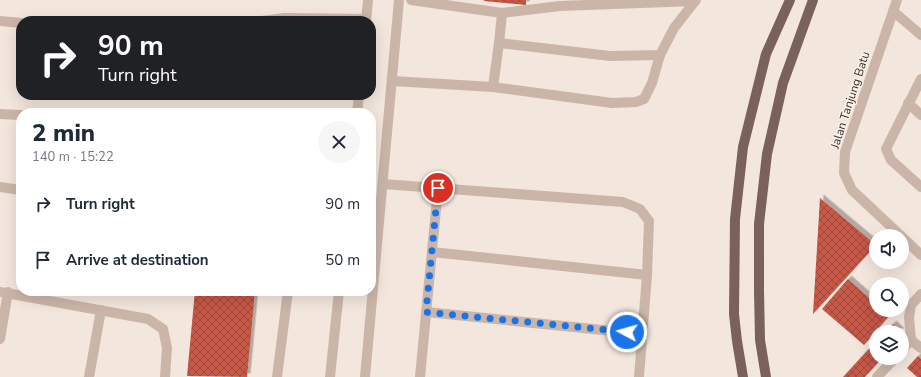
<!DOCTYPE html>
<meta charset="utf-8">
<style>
:root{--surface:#fff;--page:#f6f6f7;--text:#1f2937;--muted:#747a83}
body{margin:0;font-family:"Nunito Sans",sans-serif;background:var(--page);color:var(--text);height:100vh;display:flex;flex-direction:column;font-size:15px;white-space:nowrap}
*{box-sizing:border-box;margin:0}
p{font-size:13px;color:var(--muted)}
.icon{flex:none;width:22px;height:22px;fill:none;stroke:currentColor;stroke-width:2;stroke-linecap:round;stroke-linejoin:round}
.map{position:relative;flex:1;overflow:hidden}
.details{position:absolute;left:16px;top:108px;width:360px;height:188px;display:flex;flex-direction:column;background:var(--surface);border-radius:16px;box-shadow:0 4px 16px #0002}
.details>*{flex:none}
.hud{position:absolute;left:16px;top:16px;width:360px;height:84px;border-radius:16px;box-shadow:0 4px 16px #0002;background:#202124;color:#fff;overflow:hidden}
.buttons{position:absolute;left:869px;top:229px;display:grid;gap:8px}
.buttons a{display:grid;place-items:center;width:40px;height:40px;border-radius:50%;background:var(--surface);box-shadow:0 4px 16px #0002;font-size:20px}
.pin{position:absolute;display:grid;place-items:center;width:34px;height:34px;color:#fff;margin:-17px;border:2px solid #fff;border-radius:50%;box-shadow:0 1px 4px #0007}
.me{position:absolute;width:44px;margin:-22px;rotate:276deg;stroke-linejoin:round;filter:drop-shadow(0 0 3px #0008)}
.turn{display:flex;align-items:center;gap:14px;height:84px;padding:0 16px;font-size:18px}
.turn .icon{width:52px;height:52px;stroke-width:2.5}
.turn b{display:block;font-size:28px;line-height:34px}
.round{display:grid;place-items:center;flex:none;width:42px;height:42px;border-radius:21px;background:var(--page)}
.overview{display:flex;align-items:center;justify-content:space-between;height:68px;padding:0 16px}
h1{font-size:24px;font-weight:800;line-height:30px}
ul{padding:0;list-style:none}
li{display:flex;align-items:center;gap:12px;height:56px;padding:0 16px}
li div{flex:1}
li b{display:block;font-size:15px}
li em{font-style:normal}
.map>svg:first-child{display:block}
.building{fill:url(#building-cross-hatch);filter:url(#shadow)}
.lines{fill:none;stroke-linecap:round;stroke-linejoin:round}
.minor{stroke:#cbb5a8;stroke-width:10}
.major{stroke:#7a615a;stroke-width:10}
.route{stroke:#1a73e8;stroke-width:7;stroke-dasharray:0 12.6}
.labels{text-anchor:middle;stroke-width:3;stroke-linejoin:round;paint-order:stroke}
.street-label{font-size:12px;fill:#382c29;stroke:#faf1e9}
</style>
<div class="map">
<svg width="921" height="377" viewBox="0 0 921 377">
<defs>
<pattern id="building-cross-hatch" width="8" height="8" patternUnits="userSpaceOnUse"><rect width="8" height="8" fill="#c65947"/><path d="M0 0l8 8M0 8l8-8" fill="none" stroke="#a24a3b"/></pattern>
<filter id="shadow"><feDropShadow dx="3.5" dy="-3.5" stdDeviation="0" flood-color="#0004"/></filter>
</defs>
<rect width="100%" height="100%" fill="#f2e6dd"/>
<!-- building -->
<g class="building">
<polygon points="484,0 526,0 526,5 484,1"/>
<polygon points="820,198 876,245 813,314"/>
<polygon points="848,279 876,304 876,310 883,310 889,316 864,345 822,309"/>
<polygon points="195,291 255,291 247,377 187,376"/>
<polygon points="893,324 901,332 885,332"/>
<polygon points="876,341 876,358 882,358 865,377 843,377"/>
<polygon points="918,356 921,359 921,377 917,377 907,368"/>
</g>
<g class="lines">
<!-- minor -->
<g class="minor">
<polyline points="411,0 502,13 560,6 695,1"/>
<polyline points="897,0 845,152 844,173 852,190 901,236"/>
<polyline points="893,11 921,35"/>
<polyline points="502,13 499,43 610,56 660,55 674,28 696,0"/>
<polyline points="0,21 21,23"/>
<polyline points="262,21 284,18 366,19"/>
<polyline points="366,21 368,0"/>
<polyline points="499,43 493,87 612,103 636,102 644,99 652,83 660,55"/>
<polyline points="921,79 886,149 891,160 921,187"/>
<polyline points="392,81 493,87"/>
<polyline points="908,103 921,115"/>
<polyline points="357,113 359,95"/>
<polyline points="0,114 21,115"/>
<polyline points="383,184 623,202 640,209 649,221 647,275 639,377"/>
<polyline points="0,187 21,190"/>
<polyline points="902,237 921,255"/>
<polyline points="432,252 647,275"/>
<polyline points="0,292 148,319 163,329 167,348 165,377"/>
<polyline points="921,294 911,305 909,317 911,340 921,348"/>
<polyline points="426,312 642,334"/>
<polyline points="0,339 8,292"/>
<polyline points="902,350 911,340"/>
<polyline points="89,377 101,310"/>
<polyline points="277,377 288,291"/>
<polyline points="330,377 339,291"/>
<polyline points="365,377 399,0"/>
<polyline points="420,377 438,188"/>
<polyline points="877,377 895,358"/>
</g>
<!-- major -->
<g class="major">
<polyline points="743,377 737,341 734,314 735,219 743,147 766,54 790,0"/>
<polyline points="766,377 760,340 759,291 759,224 767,154 783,83 813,0"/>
</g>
</g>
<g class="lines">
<!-- route -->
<polyline class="route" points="438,188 426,312 627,332"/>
</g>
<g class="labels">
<!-- street labels -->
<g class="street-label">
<text transform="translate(850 100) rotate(-72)" y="4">Jalan Tanjung Batu</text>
</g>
</g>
</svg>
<div class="buttons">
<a><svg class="icon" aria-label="sound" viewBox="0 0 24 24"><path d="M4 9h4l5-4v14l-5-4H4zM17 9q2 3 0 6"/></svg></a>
<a><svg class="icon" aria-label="search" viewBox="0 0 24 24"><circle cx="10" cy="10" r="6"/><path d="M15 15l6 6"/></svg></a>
<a><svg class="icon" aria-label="layers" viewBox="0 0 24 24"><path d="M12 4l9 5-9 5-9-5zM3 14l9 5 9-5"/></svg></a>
</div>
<div class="pin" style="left:438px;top:188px;background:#d93025"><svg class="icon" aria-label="arrive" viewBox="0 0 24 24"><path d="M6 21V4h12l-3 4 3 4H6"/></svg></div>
<svg class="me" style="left:627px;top:332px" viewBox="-20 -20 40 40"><circle r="17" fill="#1a73e8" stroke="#fff" stroke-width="3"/><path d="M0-11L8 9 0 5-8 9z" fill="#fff"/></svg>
<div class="hud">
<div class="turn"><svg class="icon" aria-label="right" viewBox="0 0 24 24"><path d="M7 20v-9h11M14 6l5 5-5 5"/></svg><div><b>90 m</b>Turn right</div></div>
</div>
<section class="details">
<div class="overview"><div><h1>2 min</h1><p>140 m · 15:22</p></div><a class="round"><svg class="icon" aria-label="close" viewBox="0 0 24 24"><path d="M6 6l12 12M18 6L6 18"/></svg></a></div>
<ul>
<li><svg class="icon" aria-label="right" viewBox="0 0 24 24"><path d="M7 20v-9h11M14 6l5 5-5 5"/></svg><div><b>Turn right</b></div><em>90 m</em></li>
<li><svg class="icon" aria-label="arrive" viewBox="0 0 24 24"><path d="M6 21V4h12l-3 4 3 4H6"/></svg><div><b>Arrive at destination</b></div><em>50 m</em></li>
</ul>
</section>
</div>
